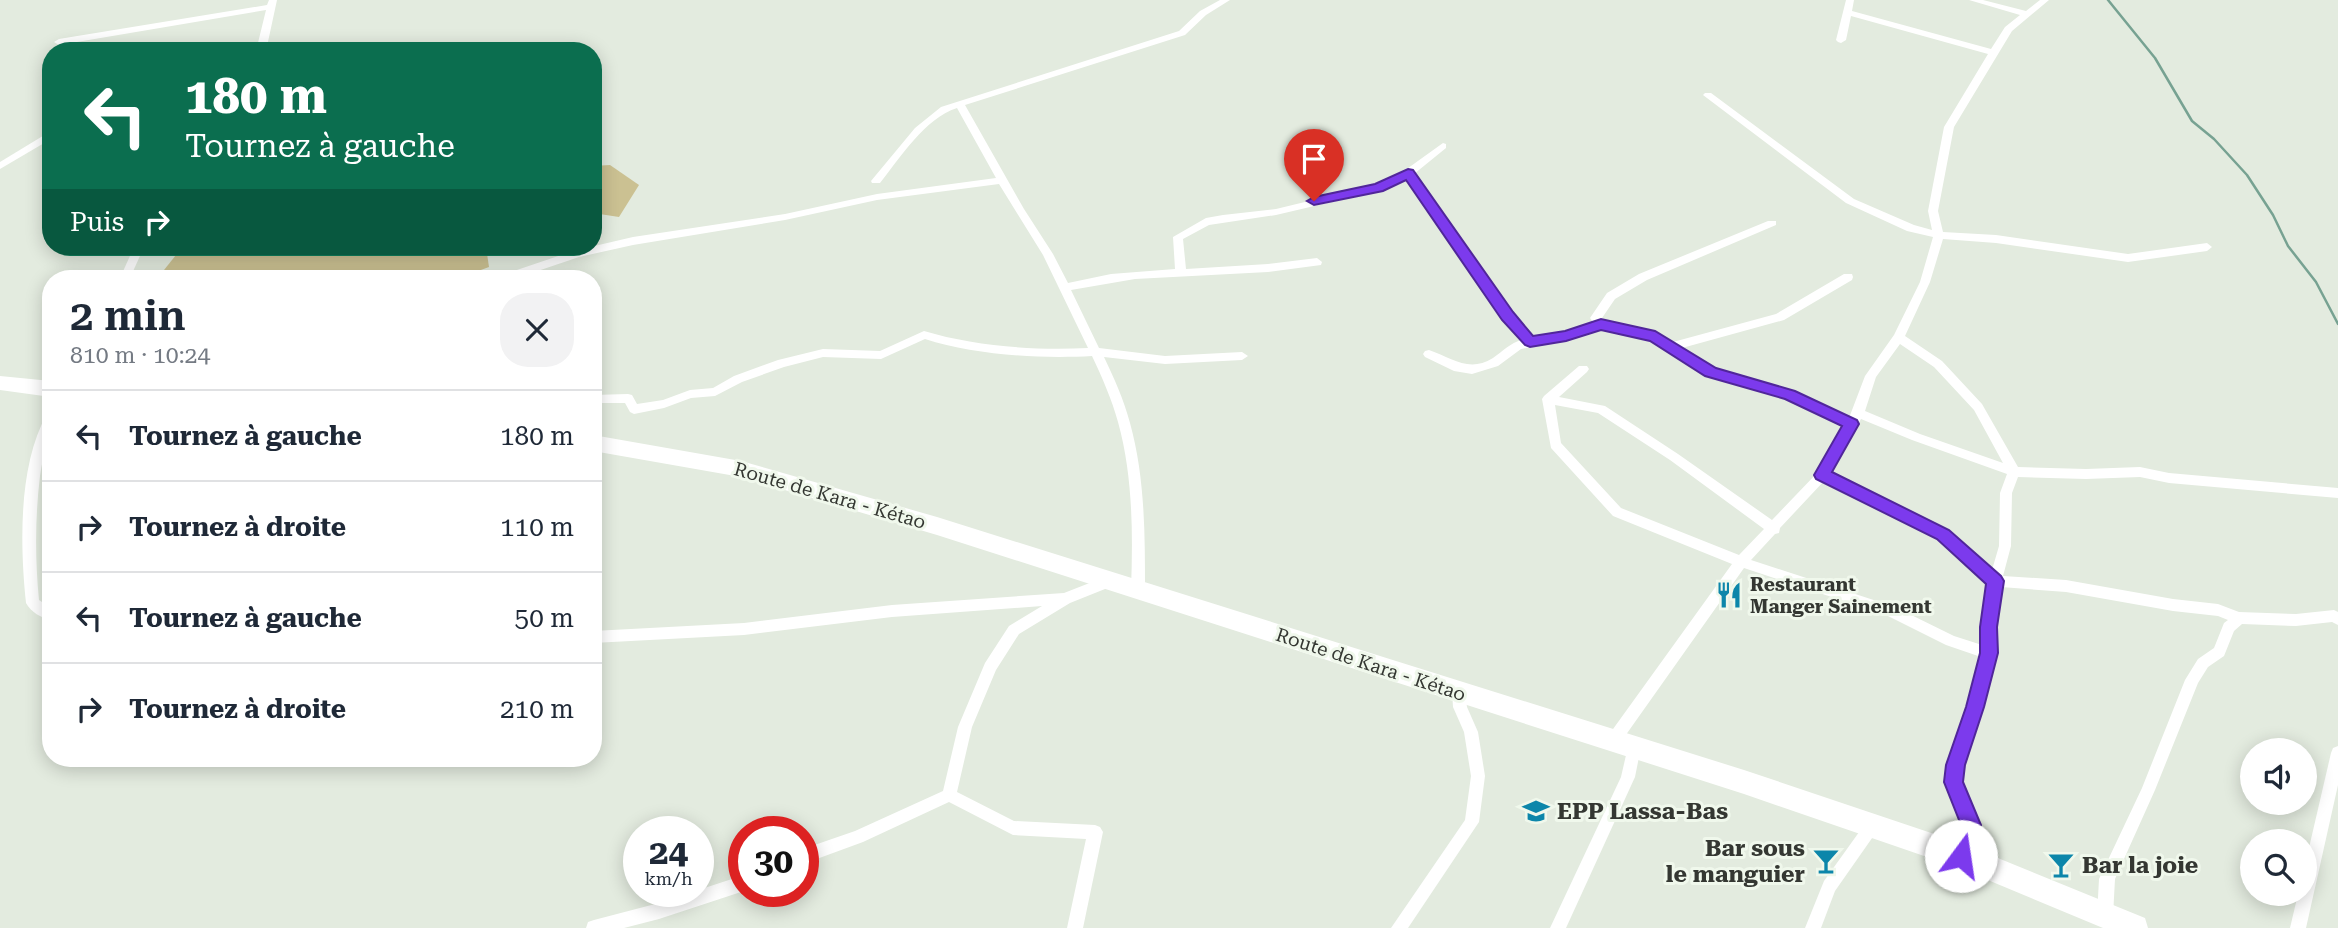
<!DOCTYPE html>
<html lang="fr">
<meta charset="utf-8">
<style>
:root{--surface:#fff;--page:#f2f2f3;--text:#1f2937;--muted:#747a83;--line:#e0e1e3}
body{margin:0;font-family:"Roboto Serif",serif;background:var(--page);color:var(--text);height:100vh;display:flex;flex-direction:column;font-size:26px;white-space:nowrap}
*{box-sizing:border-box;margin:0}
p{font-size:23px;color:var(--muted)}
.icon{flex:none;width:38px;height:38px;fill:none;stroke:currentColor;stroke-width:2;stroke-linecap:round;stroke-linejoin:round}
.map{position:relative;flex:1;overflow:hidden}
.sheet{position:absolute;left:42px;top:270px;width:560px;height:497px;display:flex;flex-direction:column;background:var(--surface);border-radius:28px;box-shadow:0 4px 18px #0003}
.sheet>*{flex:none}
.hud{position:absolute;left:42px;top:42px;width:560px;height:214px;border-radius:28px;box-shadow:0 4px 18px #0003;background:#0b6e4f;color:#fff;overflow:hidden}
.fabs{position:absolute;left:2240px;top:738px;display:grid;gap:14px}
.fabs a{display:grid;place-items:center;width:77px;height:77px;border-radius:50%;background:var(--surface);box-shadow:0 4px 18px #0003;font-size:35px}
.speed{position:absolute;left:623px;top:816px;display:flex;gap:14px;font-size:35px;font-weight:700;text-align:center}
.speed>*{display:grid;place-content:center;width:91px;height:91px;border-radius:50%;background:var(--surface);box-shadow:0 4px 18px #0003;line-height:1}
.speed small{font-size:18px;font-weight:400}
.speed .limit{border:10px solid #d22;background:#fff;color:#111}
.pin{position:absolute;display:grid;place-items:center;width:60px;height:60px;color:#fff;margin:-72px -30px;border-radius:50% 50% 50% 0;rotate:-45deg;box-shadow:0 0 7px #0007}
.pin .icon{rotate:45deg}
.me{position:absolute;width:77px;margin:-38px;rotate:14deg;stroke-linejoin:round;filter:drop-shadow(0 0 5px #0008)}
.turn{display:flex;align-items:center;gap:24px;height:147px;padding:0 28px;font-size:32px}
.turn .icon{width:91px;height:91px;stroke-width:2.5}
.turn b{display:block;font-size:49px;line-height:60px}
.then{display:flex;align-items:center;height:66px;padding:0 28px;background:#0003;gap:14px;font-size:26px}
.round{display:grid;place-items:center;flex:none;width:74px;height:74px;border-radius:28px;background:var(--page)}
.headline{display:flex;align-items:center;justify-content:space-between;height:119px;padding:0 28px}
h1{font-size:42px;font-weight:600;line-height:52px}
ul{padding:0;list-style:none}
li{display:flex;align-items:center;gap:21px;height:91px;padding:0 28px;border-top:2px solid var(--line)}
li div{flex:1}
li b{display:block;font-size:26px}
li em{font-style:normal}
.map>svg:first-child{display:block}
.green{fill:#cbc192}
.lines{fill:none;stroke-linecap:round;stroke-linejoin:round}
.stream{stroke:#77a292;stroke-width:2.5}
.street{fill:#fff;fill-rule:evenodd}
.primary{fill:#fff;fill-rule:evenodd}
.route{fill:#7c3aed;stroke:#51269a;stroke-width:2}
.labels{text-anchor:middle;stroke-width:6;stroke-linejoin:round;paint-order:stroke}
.street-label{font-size:19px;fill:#343732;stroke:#f0f8ec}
.poi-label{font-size:19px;font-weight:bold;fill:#343732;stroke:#f0f8ec;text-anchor:start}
.near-poi-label{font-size:23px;font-weight:bold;fill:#343732;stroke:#f0f8ec;text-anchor:start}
</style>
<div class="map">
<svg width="2338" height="928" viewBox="0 0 2338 928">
<rect width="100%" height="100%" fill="#e3ebdf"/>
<!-- green -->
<g class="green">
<polygon points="610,165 639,185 619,217 593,213 593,166"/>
<polygon points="188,247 486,247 489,267 459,278 161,278 160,275 180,250"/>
</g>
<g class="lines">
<!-- stream -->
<polyline class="stream" points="2108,0 2155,58 2192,121 2214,139 2247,175 2273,215 2288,246 2316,282 2338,324"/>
<!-- street -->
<g class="street">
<polygon points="269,0 277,0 266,51 256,51 266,10 59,45 54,42 59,39 267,5"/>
<path d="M1220,0H1230L1206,15L1185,35L965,105L1024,209L1053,254L1068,283L1111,274L1175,269L1173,237L1206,218L1223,215L1276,209L1375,185L1404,171L1443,143L1446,144V148L1414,174L1512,313L1533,338L1565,332L1593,322L1590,318L1607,293L1639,274L1768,221H1776V225L1647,280L1615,299L1602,318L1605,321L1659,333L1673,342L1776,314L1844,274H1852L1853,277L1852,280L1784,320L1682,348L1715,369L1794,392L1849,418L1865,376L1894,335L1920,282L1933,237L1907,231L1846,203L1703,95L1705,93H1711L1854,199L1914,225L1932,230L1928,211L1944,127L1988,54L1851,16L1846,40L1841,43L1838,42L1836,40L1846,0H1854L1852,11L1991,49L2005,27L2020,15L1969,0H1983L2026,11L2040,0H2049L2012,31L1954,127L1938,211L1943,232L1996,235L2128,254L2207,243L2212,247L2207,251L2128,262L1996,243L1943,239L1930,282L1905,336L1942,361L1982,404L2018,467L2086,469L2140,467L2169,473L2338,488V498L2169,483L2140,477L2086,479L2018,477L2012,493L2011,546L2003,576L2066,580L2173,599L2218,604L2239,612L2296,614L2334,610L2338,612V625L2332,622L2296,626L2242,624L2234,631L2224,656L2208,667L2198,683L2155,790L2115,879L2113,916L2111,922L2105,924L2099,922L2097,916L2099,879L2142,788L2185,680L2198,659L2214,648L2224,623L2228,620L2218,616L2173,611L2066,592L2001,587L1996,627V653L1982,707L1962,765L1961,782L1978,825L1966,861L1961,863L1956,861L1953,856L1964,825L1947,782L1948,765L1968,707L1981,657L1946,645L1886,615L1744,568L1618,746L1613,748L1608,746L1606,741L1608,736L1732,564L1613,516L1551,448L1542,399L1544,396L1579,366H1587L1589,369L1587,372L1559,397L1605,406L1678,454L1772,520L1818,472L1844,426L1786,398L1707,375L1652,339L1601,328L1566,340L1521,349L1498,366L1472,374L1454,371L1425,357L1423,354L1425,351L1429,350C1452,358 1469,373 1493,358C1503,351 1510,343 1522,340L1504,319L1406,178L1378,191L1276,215L1209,225L1183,239L1186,269L1268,264L1317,258L1322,262L1321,265L1268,272L1135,279L1071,290L1099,348L1165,356L1242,352L1248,356L1242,360L1165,364L1104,357C1114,378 1124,400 1130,423C1145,477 1145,534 1145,590L1143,594L1138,596L1133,594L1131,590C1133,534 1133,476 1118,422C1112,400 1102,377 1092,356C1040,359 974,355 925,339L881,359L823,357L784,367L742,382L715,396L691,398L664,408L634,414L630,412L625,403H593V395L628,394L632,395L637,404L663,400L690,390L713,388L734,376L778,360L823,349L880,351L924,331C974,346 1035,351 1088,348L1043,255L999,184L877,200L785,220L633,245L579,257L517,278H501L502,275L573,251L633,237L785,214L877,194L996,178L957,108C924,119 901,157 880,183H872L871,181L915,128L941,107L1179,31L1200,11ZM1900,344L1934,367L1974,410L2003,463L1920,434L1865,411L1876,377ZM1555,405L1598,413L1670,460L1764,529L1739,555L1621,508L1561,443ZM1861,419L1912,440L2007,474L2000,493L1999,546L1992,570L1948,531L1829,473ZM1824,481L1938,539L1988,583L1982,627V645L1954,636L1895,607L1751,560L1775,534L1779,533L1780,528Z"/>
<polygon points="51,131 51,139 0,169 0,162"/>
<polygon points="134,247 144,247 130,278 120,278"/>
<path d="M51,413C51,434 43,454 40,476C35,517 35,559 39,600L51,608V620C41,618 31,612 26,603C20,546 18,465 47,414Z"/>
<polygon points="1110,575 1115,577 1117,581 1115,585 1070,603 1019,634 996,670 972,727 957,792 1014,821 1095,825 1100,827 1103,832 1083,928 1067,928 1086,839 1013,835 949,802 863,842 803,864 803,849 855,831 943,791 958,727 985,663 1009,626 1042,606 892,617 744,635 593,643 593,631 744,623 892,605 1064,593"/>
<polygon points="1459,686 1464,688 1467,707 1478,732 1485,776 1479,822 1408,928 1391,928 1465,820 1471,776 1464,732 1453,707 1452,692 1454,688"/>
<polygon points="1634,740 1639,742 1641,747 1635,777 1566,928 1550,928 1621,777 1629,742"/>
<polygon points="2338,746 2338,785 2306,928 2290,928 2298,894 2305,894 2305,865 2331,753 2333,748"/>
<polygon points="1872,819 1877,821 1879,826 1877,831 1835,891 1821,928 1805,928 1824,881 1867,821"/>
<polygon points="744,875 744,891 659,919 624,928 586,928 588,922 594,920 659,903"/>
</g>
<!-- primary -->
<g class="primary">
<polygon points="0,376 51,381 51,397 0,390"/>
<polygon points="593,435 741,461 937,517 1744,770 1961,843 2145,918 2148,928 2103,928 1959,868 1744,794 937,535 741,477 593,451"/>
</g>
</g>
<!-- route -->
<polygon class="route" points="1408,169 1413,170 1513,312 1533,336 1565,331 1601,319 1655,331 1716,368 1795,391 1857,420 1859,424 1832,472 1949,530 2001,576 2004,581 1997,627 1998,653 1984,707 1965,765 1963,782 1981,825 1968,863 1961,865 1954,863 1952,856 1961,825 1944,782 1946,765 1966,707 1980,653 1980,627 1986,584 1937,539 1816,479 1814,475 1842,426 1785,399 1705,376 1650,341 1601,330 1566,341 1530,347 1525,345 1502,320 1406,180 1383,191 1314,205 1307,201 1314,197 1375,184"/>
<!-- icons -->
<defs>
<g id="restaurant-bare" transform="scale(2.1)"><path d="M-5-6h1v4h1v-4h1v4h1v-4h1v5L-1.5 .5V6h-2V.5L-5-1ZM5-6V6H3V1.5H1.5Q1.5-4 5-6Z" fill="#0c86aa" stroke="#f0f8ec" stroke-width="2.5" paint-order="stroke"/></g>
<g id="school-bare" transform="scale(2.1)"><path d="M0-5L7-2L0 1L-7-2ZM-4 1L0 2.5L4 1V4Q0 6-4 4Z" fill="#0c86aa" stroke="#f0f8ec" stroke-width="2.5" paint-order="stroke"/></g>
<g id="bar-bare" transform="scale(2.1)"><path d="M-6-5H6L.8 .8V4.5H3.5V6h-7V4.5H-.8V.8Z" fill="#0c86aa" stroke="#f0f8ec" stroke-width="2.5" paint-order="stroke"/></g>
</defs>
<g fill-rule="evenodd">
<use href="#restaurant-bare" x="1729" y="595"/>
<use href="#school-bare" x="1536" y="811"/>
<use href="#bar-bare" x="1826" y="861"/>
<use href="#bar-bare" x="2061" y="865"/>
</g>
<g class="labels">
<!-- street labels -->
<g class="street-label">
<text transform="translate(830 495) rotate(16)" y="7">Route de Kara - Kétao</text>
<text transform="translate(1371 664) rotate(18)" y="7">Route de Kara - Kétao</text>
</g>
<!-- poi labels -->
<g class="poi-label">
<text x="1750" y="591">Restaurant<tspan x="1750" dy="22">Manger Sainement</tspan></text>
</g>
<!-- near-poi labels -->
<g class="near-poi-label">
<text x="1557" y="819">EPP Lassa-Bas</text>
<text x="1805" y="856" text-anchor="end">Bar sous<tspan x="1805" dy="26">le manguier</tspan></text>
<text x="2082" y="873">Bar la joie</text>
</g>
</g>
</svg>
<div class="fabs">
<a><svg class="icon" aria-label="sound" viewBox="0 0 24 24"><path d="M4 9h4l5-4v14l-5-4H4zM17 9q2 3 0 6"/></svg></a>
<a><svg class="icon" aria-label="search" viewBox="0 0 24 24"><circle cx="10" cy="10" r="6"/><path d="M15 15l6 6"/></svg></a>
</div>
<div class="speed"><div>24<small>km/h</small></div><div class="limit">30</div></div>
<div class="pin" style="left:1314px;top:201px;background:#d93025"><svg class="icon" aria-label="arrive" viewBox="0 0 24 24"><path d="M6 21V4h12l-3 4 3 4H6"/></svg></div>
<svg class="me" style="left:1961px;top:856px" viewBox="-20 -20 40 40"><circle r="19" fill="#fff"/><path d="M0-13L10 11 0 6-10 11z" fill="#7c3aed"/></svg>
<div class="hud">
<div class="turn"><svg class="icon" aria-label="left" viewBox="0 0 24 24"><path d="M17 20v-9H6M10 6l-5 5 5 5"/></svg><div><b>180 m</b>Tournez à gauche</div></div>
<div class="then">Puis<svg class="icon" aria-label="right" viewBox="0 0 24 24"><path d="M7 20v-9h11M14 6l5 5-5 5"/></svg></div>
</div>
<section class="sheet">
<div class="headline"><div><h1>2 min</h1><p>810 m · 10:24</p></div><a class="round"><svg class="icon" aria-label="close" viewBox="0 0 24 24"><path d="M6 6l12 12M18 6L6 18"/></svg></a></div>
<ul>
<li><svg class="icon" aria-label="left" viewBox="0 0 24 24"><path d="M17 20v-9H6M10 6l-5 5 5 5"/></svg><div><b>Tournez à gauche</b></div><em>180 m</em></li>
<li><svg class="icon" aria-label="right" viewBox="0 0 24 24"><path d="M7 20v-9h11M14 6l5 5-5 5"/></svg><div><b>Tournez à droite</b></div><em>110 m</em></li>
<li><svg class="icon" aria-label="left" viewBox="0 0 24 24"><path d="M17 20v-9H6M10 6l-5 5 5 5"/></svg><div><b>Tournez à gauche</b></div><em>50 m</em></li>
<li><svg class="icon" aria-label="right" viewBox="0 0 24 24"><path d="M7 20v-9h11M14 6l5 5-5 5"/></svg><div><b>Tournez à droite</b></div><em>210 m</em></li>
</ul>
</section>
</div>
